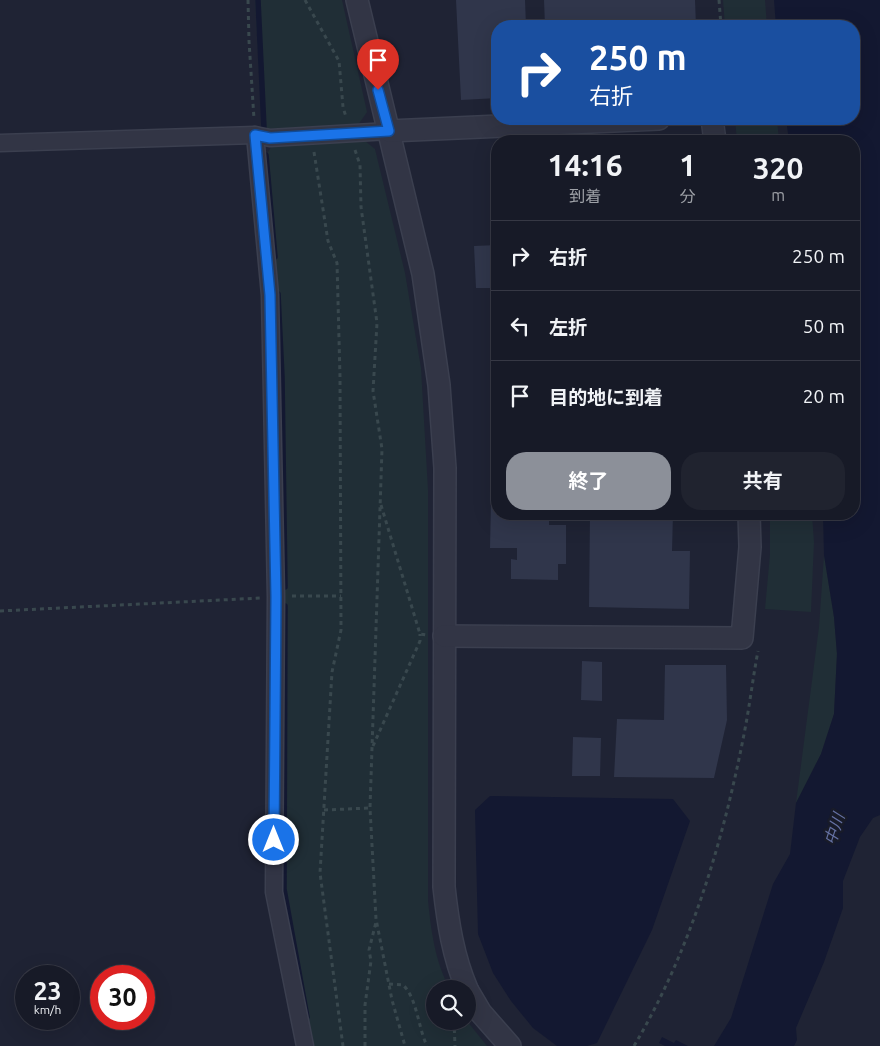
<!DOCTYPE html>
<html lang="ja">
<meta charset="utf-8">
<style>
:root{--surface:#171a27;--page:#20232f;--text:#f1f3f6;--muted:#9ea1a7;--line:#363844;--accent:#8c9099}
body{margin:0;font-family:Ubuntu,"Noto Sans JP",sans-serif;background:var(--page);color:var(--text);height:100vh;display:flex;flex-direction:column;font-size:19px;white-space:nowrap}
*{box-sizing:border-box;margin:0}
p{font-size:16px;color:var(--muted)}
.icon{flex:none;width:28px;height:28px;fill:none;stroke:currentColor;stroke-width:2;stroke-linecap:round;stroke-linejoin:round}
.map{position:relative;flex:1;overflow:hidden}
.sheet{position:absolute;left:491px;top:135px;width:369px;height:385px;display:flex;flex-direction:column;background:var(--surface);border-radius:20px;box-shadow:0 5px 20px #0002,0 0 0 1px var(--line)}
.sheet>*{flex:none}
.guide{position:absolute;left:491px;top:20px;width:369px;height:105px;border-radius:20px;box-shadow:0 5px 20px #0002,0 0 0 1px var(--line);background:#1a4fa0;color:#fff;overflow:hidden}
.fabs{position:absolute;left:426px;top:980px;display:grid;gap:10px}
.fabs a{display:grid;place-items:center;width:50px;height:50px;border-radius:50%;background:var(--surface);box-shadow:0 5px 20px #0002,0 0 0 1px var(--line);font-size:25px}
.speed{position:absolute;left:15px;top:965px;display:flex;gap:10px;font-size:25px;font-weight:700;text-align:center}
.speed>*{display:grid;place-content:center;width:65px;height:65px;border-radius:50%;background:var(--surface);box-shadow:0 5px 20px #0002,0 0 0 1px var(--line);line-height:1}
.speed small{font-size:12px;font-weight:400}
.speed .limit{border:8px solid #d22;background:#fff;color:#111}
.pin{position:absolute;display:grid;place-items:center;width:42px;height:42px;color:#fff;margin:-51px -21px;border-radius:50% 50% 50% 0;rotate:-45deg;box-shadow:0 0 5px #0007}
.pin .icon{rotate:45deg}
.me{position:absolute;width:55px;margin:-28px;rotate:0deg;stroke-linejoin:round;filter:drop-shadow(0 0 4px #0008)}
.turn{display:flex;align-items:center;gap:18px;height:105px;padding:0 15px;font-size:22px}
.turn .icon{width:65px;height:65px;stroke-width:2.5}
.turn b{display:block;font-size:35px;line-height:42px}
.eta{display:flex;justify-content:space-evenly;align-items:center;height:85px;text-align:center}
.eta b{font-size:30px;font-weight:700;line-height:35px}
.button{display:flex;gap:10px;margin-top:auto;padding:10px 15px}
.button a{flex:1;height:58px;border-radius:20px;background:var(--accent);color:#fff;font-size:20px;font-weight:700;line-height:58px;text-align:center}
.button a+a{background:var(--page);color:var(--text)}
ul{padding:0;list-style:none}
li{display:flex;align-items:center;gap:15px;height:70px;padding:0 15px;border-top:1px solid var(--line)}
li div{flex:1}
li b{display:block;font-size:19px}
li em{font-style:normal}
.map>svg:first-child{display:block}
.green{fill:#202e36}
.water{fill:#131831}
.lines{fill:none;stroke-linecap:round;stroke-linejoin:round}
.stream{stroke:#131831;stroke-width:5.5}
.building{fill:#30364b}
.minor-casing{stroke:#3b3f4f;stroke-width:19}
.tertiary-casing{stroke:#3b3f4f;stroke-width:24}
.path{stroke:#39484e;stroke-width:3;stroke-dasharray:4 4;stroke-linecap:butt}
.minor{stroke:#323545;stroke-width:16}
.tertiary{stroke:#323545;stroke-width:21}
.route-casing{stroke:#114b97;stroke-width:12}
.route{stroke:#1a73e8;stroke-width:9}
.labels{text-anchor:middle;stroke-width:5;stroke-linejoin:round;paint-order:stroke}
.water-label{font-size:16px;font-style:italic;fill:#6470a2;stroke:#181b29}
</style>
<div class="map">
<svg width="880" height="1046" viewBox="0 0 880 1046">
<rect width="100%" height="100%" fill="#1f2334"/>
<!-- green -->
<g class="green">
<polygon points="255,0 342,0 367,112 358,125 270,129 262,128"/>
<polygon points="723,0 765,0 767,26 725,26"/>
<polygon points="735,119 777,119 779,141 737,141"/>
<path d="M365,141L375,149L405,273L421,368L428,490V900C431,930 435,962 450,989H435V1021H467L487,1046H310L280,890L265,157L273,144Z"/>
<polygon points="770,514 812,514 814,542 811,612 765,609 770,554"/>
<polygon points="824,555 834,617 837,654 834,714 821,754 796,803 819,627"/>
</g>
<!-- water -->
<g class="water">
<polygon points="774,0 880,0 880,815 873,818 860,837 843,881 843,908 824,962 796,1028 797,1040 794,1046 714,1046 731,1018 773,884 790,854 796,803 821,754 834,714 837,654 834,617 824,555 823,514 854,514 854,141 789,141 786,119 854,119 854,26 776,26"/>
<polygon points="490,796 673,799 690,821 652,930 597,1043 587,1046 557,1046 533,1028 511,1001 493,973 478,934 475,810"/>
<polygon points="662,1037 674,1043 676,1040 688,1046 665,1046 659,1043"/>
</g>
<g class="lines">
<!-- stream -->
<g class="stream">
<polyline points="258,0 264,128"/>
<polyline points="266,155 275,257"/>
<polyline points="278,294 282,377 285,587"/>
<polyline points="285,606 284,889 307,1017"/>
</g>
</g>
<!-- building -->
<g class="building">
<polygon points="456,0 525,0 526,26 498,26 498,98 461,100"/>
<polygon points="544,0 695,0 696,26 545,26"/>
<polygon points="498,245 498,288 476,288 474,246"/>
<polygon points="491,502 498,502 498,514 549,514 549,525 566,525 566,564 558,564 558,580 511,579 511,559 517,560 517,548 490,548"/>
<polygon points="590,514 673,514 672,551 690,551 689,609 589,607"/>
<polygon points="582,661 602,662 602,701 581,700"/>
<polygon points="665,665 726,665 727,720 714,778 614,777 617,719 664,720"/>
<polygon points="573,737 601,738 600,776 572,776"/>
</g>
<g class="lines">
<!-- minor casing -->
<g class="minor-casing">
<g id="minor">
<polyline points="255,135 270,295 276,597 274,892 305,1046"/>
<polyline points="0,143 255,135 270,138 389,131"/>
</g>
</g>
<!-- tertiary casing -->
<g class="tertiary-casing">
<g id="tertiary">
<path d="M357,0L423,274L439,385L445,468L444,887C448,923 453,956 467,989"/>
<polyline points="712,119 715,141"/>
<polyline points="389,131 659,119"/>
<polyline points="444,636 742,638 750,547 749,514"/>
<polyline points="468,991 481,1013 510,1046"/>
</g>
</g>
<!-- path -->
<g class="path">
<polyline points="248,0 249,41 254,119"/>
<polyline points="305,0 339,61 343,107 346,117"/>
<polyline points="719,0 721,26"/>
<polyline points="355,150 360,165 361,207 377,323 373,391 382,449 370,808 376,919 392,1000 405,1046"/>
<polyline points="314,152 328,241 337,263 340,377 341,630 332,672 320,873 343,1046"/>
<polyline points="381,505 420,634 427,635"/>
<polyline points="292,596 341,596"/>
<polyline points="0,611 261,598"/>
<polyline points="373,746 420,641 420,634"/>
<polyline points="324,810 370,808"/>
<path d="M389,984L403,985C417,998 418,1027 427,1046"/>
<polyline points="454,1021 455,1046"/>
<polyline points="365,1046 365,1005 371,961 369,950 376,922"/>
<path d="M634,1046C691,950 724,839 745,729C750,703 753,677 758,651"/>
</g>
<!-- minor -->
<use href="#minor" class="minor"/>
<!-- tertiary -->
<use href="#tertiary" class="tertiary"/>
</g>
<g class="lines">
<!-- route casing -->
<g class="route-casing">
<polyline id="route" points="274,840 276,597 270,295 255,135 270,138 389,131 378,90"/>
</g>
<!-- route -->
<use href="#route" class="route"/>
</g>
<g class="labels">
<!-- water labels -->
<g class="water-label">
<text transform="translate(834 829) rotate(-72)" y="6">中川</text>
</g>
</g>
</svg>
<div class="fabs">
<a><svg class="icon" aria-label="search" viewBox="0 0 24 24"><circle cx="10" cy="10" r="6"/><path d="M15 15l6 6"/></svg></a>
</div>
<div class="speed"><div>23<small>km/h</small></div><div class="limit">30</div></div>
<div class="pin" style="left:378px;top:90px;background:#d93025"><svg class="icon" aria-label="arrive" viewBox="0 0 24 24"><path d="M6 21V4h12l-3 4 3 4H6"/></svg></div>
<svg class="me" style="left:274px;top:840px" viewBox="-20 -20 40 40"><circle r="17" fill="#1a73e8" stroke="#fff" stroke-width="3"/><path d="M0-11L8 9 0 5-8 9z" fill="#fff"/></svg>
<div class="guide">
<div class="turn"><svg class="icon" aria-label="right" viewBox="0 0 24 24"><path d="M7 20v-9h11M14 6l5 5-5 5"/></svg><div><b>250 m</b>右折</div></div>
</div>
<section class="sheet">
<div class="eta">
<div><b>14:16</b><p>到着</p></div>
<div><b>1</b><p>分</p></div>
<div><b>320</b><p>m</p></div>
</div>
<ul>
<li><svg class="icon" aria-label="right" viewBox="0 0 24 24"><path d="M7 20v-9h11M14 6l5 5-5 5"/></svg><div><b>右折</b></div><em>250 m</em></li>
<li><svg class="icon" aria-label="left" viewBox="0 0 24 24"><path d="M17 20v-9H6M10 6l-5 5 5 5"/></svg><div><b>左折</b></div><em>50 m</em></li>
<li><svg class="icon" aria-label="arrive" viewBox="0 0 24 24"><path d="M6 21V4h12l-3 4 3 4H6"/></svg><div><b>目的地に到着</b></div><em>20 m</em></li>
</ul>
<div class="button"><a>終了</a><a>共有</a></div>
</section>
</div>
